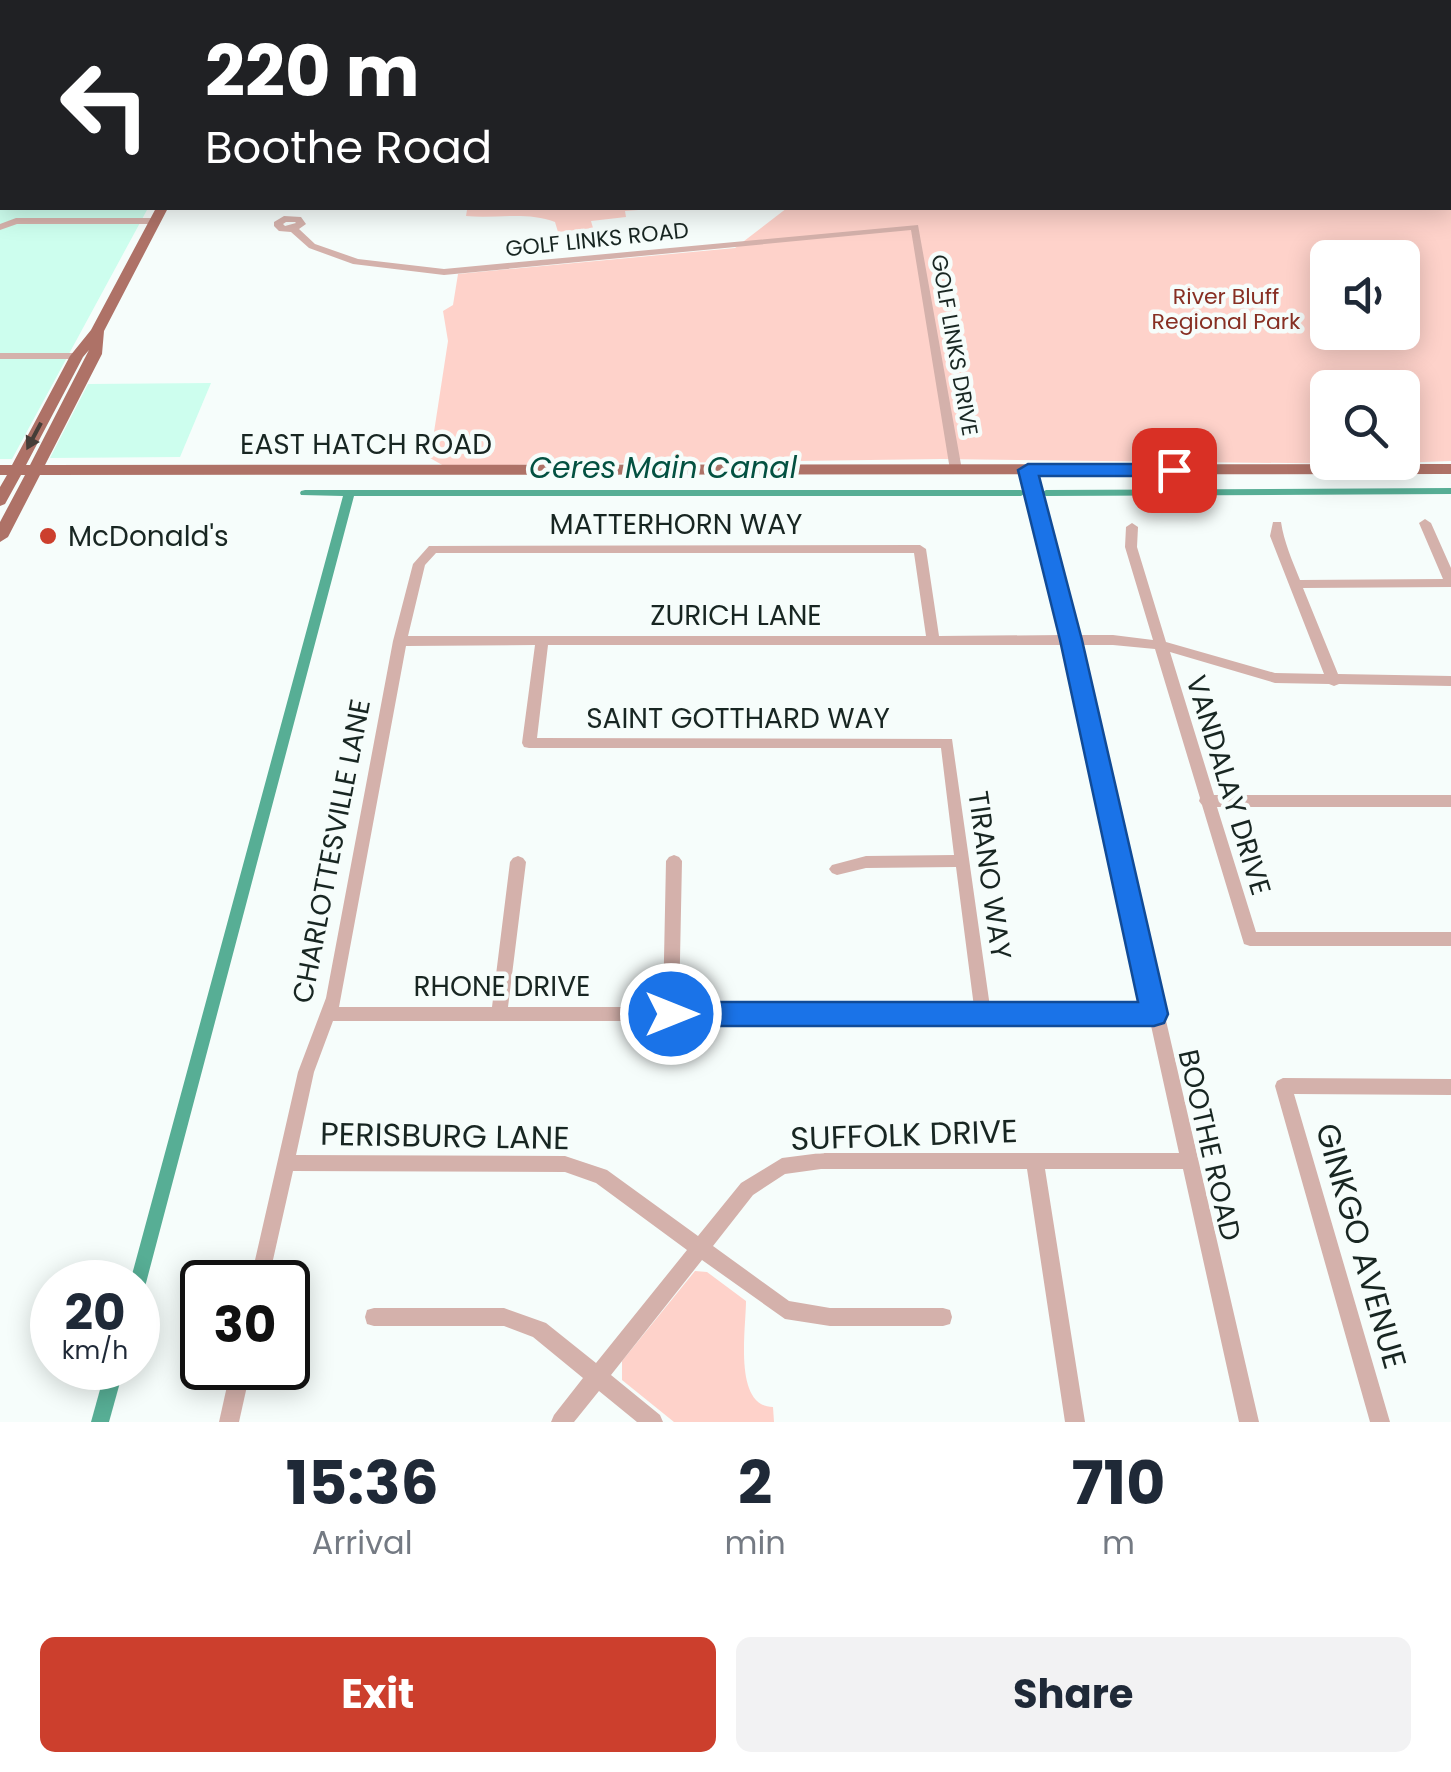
<!DOCTYPE html>
<style>
:root{--surface:#fff;--page:#f2f2f3;--text:#1f2937;--muted:#747a83;--accent:#cc3f2d}
body{margin:0;font-family:Poppins,sans-serif;background:var(--page);color:var(--text);height:100vh;display:flex;flex-direction:column;font-size:38px;white-space:nowrap}
*{box-sizing:border-box;margin:0}
p{font-size:32px;color:var(--muted)}
.icon{flex:none;width:55px;height:55px;fill:none;stroke:currentColor;stroke-width:2;stroke-linecap:round;stroke-linejoin:round}
.map{position:relative;height:1422px;overflow:hidden}
.details{display:flex;flex-direction:column;background:var(--surface);flex:1}
.details>*{flex:none}
.banner{position:absolute;left:0px;top:0px;width:1452px;height:210px;box-shadow:0 5px 25px #0003;background:#202124;color:#fff;overflow:hidden}
.controls{position:absolute;left:1310px;top:240px;display:grid;gap:20px}
.controls a{display:grid;place-items:center;width:110px;height:110px;border-radius:15px;background:var(--surface);box-shadow:0 5px 25px #0003;font-size:50px}
.speed{position:absolute;left:30px;top:1260px;display:flex;gap:20px;font-size:50px;font-weight:700;text-align:center}
.speed>*{display:grid;place-content:center;width:130px;height:130px;border-radius:50%;background:var(--surface);box-shadow:0 5px 25px #0003;line-height:1}
.speed small{font-size:25px;font-weight:400}
.speed .limit{border:5px solid #111;border-radius:15px;background:#fff;color:#111}
.pin{position:absolute;display:grid;place-items:center;width:85px;height:85px;color:#fff;margin:-42px;border-radius:20px;box-shadow:0 5px 15px #0006}
.me{position:absolute;width:110px;margin:-55px;rotate:90deg;stroke-linejoin:round;filter:drop-shadow(0 0 8px #0008)}
.turn{display:flex;align-items:center;gap:35px;height:210px;padding:0 40px;font-size:45px}
.turn .icon{width:130px;height:130px;stroke-width:2.5}
.turn b{display:block;font-size:70px;line-height:85px}
.eta{display:flex;justify-content:space-evenly;align-items:center;height:170px;text-align:center}
.eta b{font-size:60px;font-weight:700;line-height:70px}
.primary-button{display:flex;gap:20px;margin-top:auto;padding:20px 40px}
.primary-button a{flex:1;height:115px;border-radius:15px;background:var(--accent);color:#fff;font-size:40px;font-weight:700;line-height:115px;text-align:center}
.primary-button a+a{background:var(--page);color:var(--text)}
.map>svg:first-child{display:block}
.built{fill:#cdfeee}
.green{fill:#fed2ca;fill-rule:evenodd}
.lines{fill:none;stroke-linecap:round;stroke-linejoin:round}
.canal{fill:#57ae95;fill-rule:evenodd}
.minor{fill:#d4b1ab;fill-rule:evenodd}
.major{fill:#ae7267;fill-rule:evenodd}
.oneway{fill:#453d37}
.route{fill:#1a73e8;stroke:#114b97;stroke-width:2.5}
.poi-dot{fill:#cc3f2d;stroke:#f6fdfb;stroke-width:4}
.labels{text-anchor:middle;stroke-width:9;stroke-linejoin:round;paint-order:stroke}
.far-street-label{font-size:22px;fill:#182622;stroke:#f6fdfb}
.far-park-label{font-size:22px;fill:#872f23;stroke:#f6fdfb}
.street-label{font-size:28px;fill:#182622;stroke:#f6fdfb}
.poi-label{font-size:28px;fill:#182622;stroke:#f6fdfb;text-anchor:start}
.water-label{font-size:30px;font-style:italic;fill:#035141;stroke:#f6fdfb}
.near-street-label{font-size:32px;fill:#182622;stroke:#f6fdfb}
</style>
<div class="map">
<svg width="1451" height="1422" viewBox="0 0 1451 1422">
<rect width="100%" height="100%" fill="#f6fdfb"/>
<!-- built -->
<g class="built">
<polygon points="0,171 2,208 148,208 12,459 0,459"/>
<polygon points="211,383 180,457 50,458 88,384"/>
</g>
<!-- green -->
<g class="green">
<path d="M1451,54V461L1367,464L941,459L444,466L430,458L448,341L443,311L453,305L458,274L735,248L787,208H1450ZM1328,258H1402V332H1328ZM1328,388H1402V462H1328Z"/>
<path d="M447,208H666L625,211L626,217L591,221L593,228L558,232L555,222C526,211 497,219 466,216L467,210Z"/>
<path d="M695,1271L707,1272L746,1301C746,1329 733,1407 773,1407L774,1422H674L622,1380V1361Z"/>
</g>
<g class="lines">
<!-- canal -->
<g class="canal">
<polygon points="1451,488 1451,494 1046,496 1041,493 1046,490"/>
<polygon points="305,490 1021,490 1026,493 1021,496 354,496 146,1283 144,1289 138,1291 138,1282 130,1282 343,496 301,495 300,493 301,491"/>
<polygon points="106,1368 124,1368 109,1422 91,1422"/>
</g>
<!-- minor -->
<g class="minor">
<polygon points="75,0 83,0 83,2 76,2"/>
<polygon points="134,0 146,0 148,2 138,2"/>
<rect x="0" y="51" width="2" height="4"/>
<polygon points="2,135 2,141 0,142 0,136"/>
<path d="M284,216L301,217L306,224L299,229L315,244L358,259L444,269L918,225L962,470L956,474L950,470L911,230L444,275L353,264L309,248L291,232L279,231L274,226V222ZM286,222H295L296,223L285,226L283,224Z"/>
<polygon points="16,218 155,218 160,221 155,224 17,224 0,230 0,224"/>
<polygon points="0,353 77,353 82,356 77,359 0,359"/>
<path d="M1028,466L1034,470L1076,635H1113L1153,640L1125,547L1126,527L1132,523L1138,527L1137,547L1166,642L1275,673L1324,674L1270,536L1273,522H1281C1284,542 1292,560 1300,580L1443,579L1419,523L1425,519L1431,523L1451,568V587L1303,588L1338,674L1451,676V686L1339,684L1334,686L1329,684L1275,683L1170,652L1214,795H1451V807H1217L1256,932H1451V946H1250L1244,944L1202,805L1199,801L1200,798L1155,649L1113,645H1079L1259,1422H1239L1183,1169H1045L1085,1422H1065L1027,1169H821L785,1174L753,1195L713,1246L789,1301L830,1308H943L950,1310L952,1317L950,1324L943,1326H830L785,1319L702,1260L611,1375L660,1415L663,1422H637L599,1391L574,1422H551L554,1415L583,1378L533,1337L504,1326H374L367,1324L365,1317L367,1310L374,1308H504L546,1323L596,1363L687,1250L596,1183L565,1172L293,1171L268,1282H250L298,1072L326,998L393,641L413,564L429,546L920,545L926,549L939,636L1063,635L1022,470ZM436,553H914L926,636H408L425,565ZM535,645L522,743L524,747L529,748H941L954,855L866,856L832,865L829,869L832,873L837,875L866,868L956,867L974,1007H679L682,861L679,857L674,855L669,857L666,861L663,1007H508L526,862L523,858L518,856L513,858L510,862L492,1007H339L406,646ZM548,645H1065L1146,1007H990L952,739L537,738ZM333,1021H1150L1179,1153H821L782,1158L741,1183L698,1236L607,1170L565,1156L296,1155L314,1072Z"/>
<polygon points="1283,1078 1451,1079 1451,1095 1294,1094 1390,1422 1370,1422 1275,1086 1277,1081"/>
<polygon points="231,1368 251,1368 239,1422 219,1422"/>
</g>
<!-- major -->
<path class="major" d="M156,208H168L104,331L102,354L45,465L1451,464V474L40,475L8,537L0,542V522L25,475H21L5,504L0,506V487L7,475H0V465H12L70,356L91,330ZM89,350L30,465H26L83,357Z"/>
</g>
<!-- one-way arrows -->
<defs><path id="oneway-solid" d="M-6-.8H1V-3.2L6.5 0L1 3.2V.8H-6Z" transform="scale(2.5)"/></defs>
<use class="oneway" href="#oneway-solid" transform="translate(34 436) rotate(118)"/>
<!-- route -->
<polygon class="route" points="1028,464 1174,464 1183,470 1174,476 1039,476 1082,640 1168,1014 1164,1023 1154,1026 671,1026 662,1022 658,1014 662,1006 671,1002 1138,1002 1060,640 1018,470"/>
<!-- markers -->
<circle class="poi-dot" cx="48" cy="536" r="10"/>
<g class="labels">
<!-- far-street labels -->
<g class="far-street-label">
<text transform="translate(597 239) rotate(-6)" y="8">GOLF LINKS ROAD</text>
<text transform="translate(955 345) rotate(80)" y="8">GOLF LINKS DRIVE</text>
</g>
<!-- far-park labels -->
<g class="far-park-label">
<text x="1226" y="304">River Bluff<tspan x="1226" dy="25">Regional Park</tspan></text>
</g>
<!-- street labels -->
<g class="street-label">
<text x="366" y="454">EAST HATCH ROAD</text>
<text x="676" y="534">MATTERHORN WAY</text>
<text x="736" y="625">ZURICH LANE</text>
<text x="738" y="728">SAINT GOTTHARD WAY</text>
<text transform="translate(1229 785) rotate(73)" y="10">VANDALAY DRIVE</text>
<text transform="translate(331 851) rotate(-79)" y="10">CHARLOTTESVILLE LANE</text>
<text transform="translate(990 875) rotate(82)" y="10">TIRANO WAY</text>
<text x="502" y="996">RHONE DRIVE</text>
<text transform="translate(1210 1145) rotate(77)" y="10">BOOTHE ROAD</text>
</g>
<!-- poi labels -->
<g class="poi-label">
<text x="68" y="546">McDonald's</text>
</g>
<!-- water labels -->
<g class="water-label">
<text x="663" y="478">Ceres Main Canal</text>
</g>
<!-- near-street labels -->
<g class="near-street-label">
<text transform="translate(904 1135) rotate(-2)" y="11">SUFFOLK DRIVE</text>
<text transform="translate(445 1136) rotate(1)" y="11">PERISBURG LANE</text>
<text transform="translate(1361 1246) rotate(74)" y="11">GINKGO AVENUE</text>
</g>
</g>
</svg>
<div class="controls">
<a><svg class="icon" aria-label="sound" viewBox="0 0 24 24"><path d="M4 9h4l5-4v14l-5-4H4zM17 9q2 3 0 6"/></svg></a>
<a><svg class="icon" aria-label="search" viewBox="0 0 24 24"><circle cx="10" cy="10" r="6"/><path d="M15 15l6 6"/></svg></a>
</div>
<div class="speed"><div>20<small>km/h</small></div><div class="limit">30</div></div>
<div class="pin" style="left:1174px;top:470px;background:#d93025"><svg class="icon" aria-label="arrive" viewBox="0 0 24 24"><path d="M6 21V4h12l-3 4 3 4H6"/></svg></div>
<svg class="me" style="left:671px;top:1014px" viewBox="-20 -20 40 40"><circle r="17" fill="#1a73e8" stroke="#fff" stroke-width="3"/><path d="M0-11L8 9 0 5-8 9z" fill="#fff"/></svg>
<div class="banner">
<div class="turn"><svg class="icon" aria-label="left" viewBox="0 0 24 24"><path d="M17 20v-9H6M10 6l-5 5 5 5"/></svg><div><b>220 m</b>Boothe Road</div></div>
</div>
</div>
<section class="details">
<div class="eta">
<div><b>15:36</b><p>Arrival</p></div>
<div><b>2</b><p>min</p></div>
<div><b>710</b><p>m</p></div>
</div>
<div class="primary-button"><a>Exit</a><a>Share</a></div>
</section>
